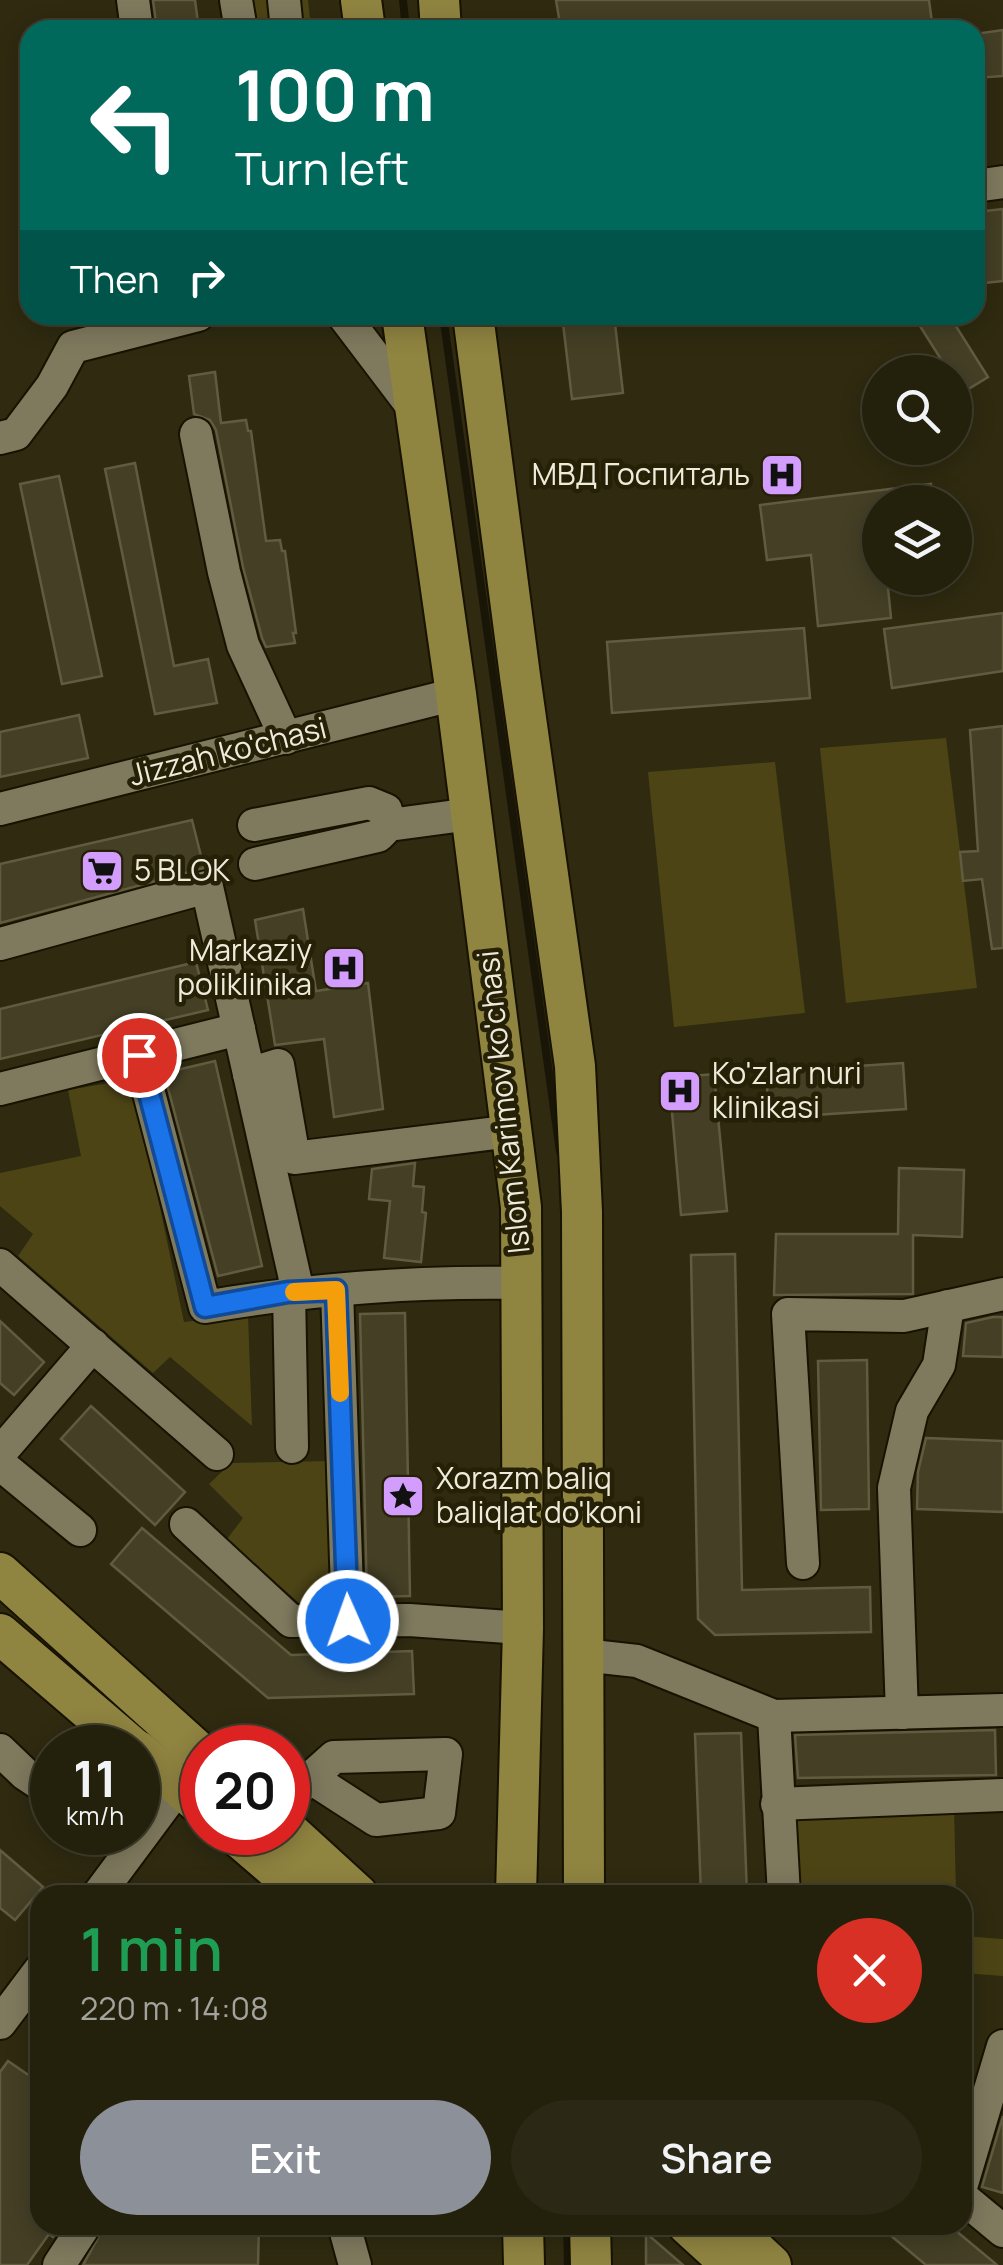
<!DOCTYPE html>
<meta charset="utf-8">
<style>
:root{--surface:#23200c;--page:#2b2815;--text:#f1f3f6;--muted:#a3a39d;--line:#403e2d;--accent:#8c9099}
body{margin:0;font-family:Manrope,sans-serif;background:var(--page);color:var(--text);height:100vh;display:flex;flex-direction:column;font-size:38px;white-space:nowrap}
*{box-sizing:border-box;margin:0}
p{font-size:32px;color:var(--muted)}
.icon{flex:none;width:55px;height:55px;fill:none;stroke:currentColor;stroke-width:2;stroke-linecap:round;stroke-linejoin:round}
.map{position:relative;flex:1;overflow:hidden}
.details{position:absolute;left:30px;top:1885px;width:942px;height:350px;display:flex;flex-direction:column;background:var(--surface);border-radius:30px;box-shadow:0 5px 25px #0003,0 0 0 2px var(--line)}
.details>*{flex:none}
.guide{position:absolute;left:20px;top:20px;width:965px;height:305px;border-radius:30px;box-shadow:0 5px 25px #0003,0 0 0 2px var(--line);background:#00695c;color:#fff;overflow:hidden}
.controls{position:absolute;left:862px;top:355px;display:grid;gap:20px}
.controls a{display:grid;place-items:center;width:110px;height:110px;border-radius:50%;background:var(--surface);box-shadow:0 5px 25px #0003,0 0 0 2px var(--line);font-size:50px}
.speed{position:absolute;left:30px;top:1725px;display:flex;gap:20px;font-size:50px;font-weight:700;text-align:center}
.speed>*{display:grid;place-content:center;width:130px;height:130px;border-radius:50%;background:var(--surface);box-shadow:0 5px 25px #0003,0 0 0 2px var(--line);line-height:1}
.speed small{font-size:25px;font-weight:400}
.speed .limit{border:15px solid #d22;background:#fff;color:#111}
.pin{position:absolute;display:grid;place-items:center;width:85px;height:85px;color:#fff;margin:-42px;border:5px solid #fff;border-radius:50%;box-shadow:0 2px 10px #0007}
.me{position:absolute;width:110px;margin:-55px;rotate:358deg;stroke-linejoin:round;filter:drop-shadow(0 0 8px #0008)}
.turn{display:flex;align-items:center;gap:35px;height:210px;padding:0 50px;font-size:45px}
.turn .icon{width:130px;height:130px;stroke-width:2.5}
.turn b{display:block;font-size:70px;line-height:85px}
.then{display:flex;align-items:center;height:95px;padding:0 50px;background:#0003;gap:20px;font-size:38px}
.round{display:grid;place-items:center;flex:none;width:105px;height:105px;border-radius:52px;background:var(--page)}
.summary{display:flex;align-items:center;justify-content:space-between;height:170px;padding:0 50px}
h1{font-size:60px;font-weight:600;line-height:75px;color:#1e9e55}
.primary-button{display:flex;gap:20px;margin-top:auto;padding:20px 50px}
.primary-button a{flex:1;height:115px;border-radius:60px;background:var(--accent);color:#fff;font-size:40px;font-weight:600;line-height:115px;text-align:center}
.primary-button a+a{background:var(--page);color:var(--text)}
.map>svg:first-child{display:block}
.green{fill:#4d4416}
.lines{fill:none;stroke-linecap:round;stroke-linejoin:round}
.stream{stroke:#191608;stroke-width:8}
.building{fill:#443f25;stroke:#615c40;stroke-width:2.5}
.minor-casing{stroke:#171300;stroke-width:36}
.major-casing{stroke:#171300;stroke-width:44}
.minor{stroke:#7f7a5e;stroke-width:32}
.major{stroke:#908441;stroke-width:40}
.route-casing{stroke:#114b97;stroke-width:25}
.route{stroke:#1a73e8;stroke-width:18}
.slow{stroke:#f59e0b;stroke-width:18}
.labels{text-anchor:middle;stroke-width:9;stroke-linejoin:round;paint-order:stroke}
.poi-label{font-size:30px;fill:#eeebdb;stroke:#252006;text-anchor:start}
.street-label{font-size:30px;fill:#eeebdb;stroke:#252006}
</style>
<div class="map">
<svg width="1003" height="2265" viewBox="0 0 1003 2265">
<rect width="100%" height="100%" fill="#2f2a10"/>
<!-- green -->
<g class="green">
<polygon points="244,0 308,0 311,30 249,30"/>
<polygon points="946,738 977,988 846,1003 820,748"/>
<polygon points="775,762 805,1013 674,1027 648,772"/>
<polygon points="133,1079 184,1322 248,1315 252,1426 170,1357 153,1373 18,1256 33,1234 0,1206 0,1173 81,1156 68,1090"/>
<polygon points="330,1461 337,1611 307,1610 227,1539 243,1518 209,1484 231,1463"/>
<polygon points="954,1806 956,1895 793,1895 788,1807"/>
<polygon points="964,1936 1003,1939 1003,1976 963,1973"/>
</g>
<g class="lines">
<!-- stream -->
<g class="stream">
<polyline points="403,0 406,30"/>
<polyline points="443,315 560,1152"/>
<polyline points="567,2225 568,2265"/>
</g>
</g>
<!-- building -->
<g class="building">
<polygon points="153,0 195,0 199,30 157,30"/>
<polygon points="556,0 929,0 933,30 561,30"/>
<polygon points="1003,30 1003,76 975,78 975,34"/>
<polygon points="1003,209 1003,281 975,284 975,212"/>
<polygon points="562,315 614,315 623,393 572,399"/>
<polygon points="913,315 949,315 988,377 962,393 955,382 955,372 949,372"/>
<polygon points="215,372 221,423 246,420 248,431 251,431 266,541 280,540 282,551 285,551 296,633 293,633 295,643 266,647 262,638 243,567 216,430 210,420 194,414 189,376"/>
<polygon points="135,463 174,666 208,659 217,703 155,714 105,469"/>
<polygon points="59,476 102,676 62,684 20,484"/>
<polygon points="931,484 933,502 880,502 880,578 887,578 891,618 818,626 811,555 767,560 760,505"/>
<polygon points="1003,613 1003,671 892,688 884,629"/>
<polygon points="804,628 810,698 612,713 607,642"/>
<polygon points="79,715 88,758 0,777 0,732"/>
<polygon points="1003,726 1003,948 992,949 982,879 963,881 960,852 978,851 970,730"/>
<polygon points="192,820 204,868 0,923 0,864"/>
<polygon points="303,909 316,991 368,983 383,1109 334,1117 324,1039 275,1045 255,920"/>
<polygon points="196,962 208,1010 0,1059 0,1009"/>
<polygon points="215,1061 262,1266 218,1276 164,1073"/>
<polygon points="903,1063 906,1109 769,1118 766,1072"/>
<polygon points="714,1074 727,1211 681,1215 669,1078"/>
<polygon points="415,1163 413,1186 424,1187 422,1212 426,1213 421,1262 384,1258 390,1201 369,1199 372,1169"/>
<polygon points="899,1168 964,1170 962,1237 913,1235 913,1294 774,1295 776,1234 898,1234"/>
<polygon points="735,1254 742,1590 870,1587 871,1632 715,1635 698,1619 691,1255"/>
<polygon points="405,1313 410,1596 367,1597 360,1314"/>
<polygon points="993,1317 1003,1317 1003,1357 963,1356 966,1323"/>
<polygon points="0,1321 44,1362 14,1395 0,1383"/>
<polygon points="867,1360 869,1509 821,1510 818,1361"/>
<polygon points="91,1406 185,1492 155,1525 61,1439"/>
<polygon points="926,1438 1003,1441 1003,1512 917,1509 918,1472"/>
<polygon points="142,1528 291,1655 412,1651 414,1694 268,1698 111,1564"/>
<polygon points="995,1730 996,1775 798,1778 795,1735"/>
<polygon points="741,1733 747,1895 701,1895 695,1734"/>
<polygon points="0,1850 43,1887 15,1920 0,1908"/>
<polygon points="8,2061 40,2083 40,2225 61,2225 53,2237 49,2234 27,2265 0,2265 0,2072"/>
<polygon points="1003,2116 1003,2193 982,2187"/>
<polygon points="105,2225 259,2225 258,2265 83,2265"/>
<polygon points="878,2225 949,2225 997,2265 926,2265"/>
<polygon points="646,2233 683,2265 646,2265"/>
</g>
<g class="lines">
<!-- minor casing -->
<g class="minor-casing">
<g id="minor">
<polyline points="133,0 137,30"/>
<polyline points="236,0 241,30"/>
<polyline points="284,0 287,30"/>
<polyline points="975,186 1003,182"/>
<polyline points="343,315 415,410"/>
<polyline points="196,434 224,572 243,645 286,738"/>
<polyline points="0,438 16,434 52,386 73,347 198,315"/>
<polyline points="0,809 456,694"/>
<polyline points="254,825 369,803 386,810 389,825"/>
<polyline points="255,864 378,836 389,825 471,814"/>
<polyline points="0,944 207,887 298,1292"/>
<path d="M139,1055L205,1307C309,1289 416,1281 522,1283"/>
<polyline points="249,1074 278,1065 294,1158 512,1131"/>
<polyline points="0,1089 239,1029"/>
<polyline points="0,1265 217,1454"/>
<polyline points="337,1290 348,1621"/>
<polyline points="289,1292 292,1447"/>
<polyline points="0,1453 93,1345"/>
<polyline points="0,1464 80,1530"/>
<polyline points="186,1524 291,1621 409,1620 523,1628"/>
<polyline points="803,1563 788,1314 904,1316 1003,1294"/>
<polyline points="583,1655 637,1661 774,1716 1003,1710"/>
<polyline points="902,1713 894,1488 912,1411 939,1365 948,1306"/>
<polyline points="774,1716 784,1895"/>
<polyline points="0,1750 25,1774 52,1792"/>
<polyline points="288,1798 334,1757 446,1754 439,1813 376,1820 311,1778"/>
<polyline points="777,1804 1003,1795"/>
<polyline points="98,1895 179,1786"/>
<polyline points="0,2023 40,1970"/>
<polyline points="962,2184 1003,2046"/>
<polyline points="962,2197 1003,2231"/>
<polyline points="344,2225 355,2265"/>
<polyline points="59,2265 85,2225"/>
</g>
</g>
<!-- major casing -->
<g class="major-casing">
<g id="major">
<polyline points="361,0 365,30"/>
<polyline points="439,0 441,30"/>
<polyline points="402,315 456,694 521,1207 523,1628 516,1895"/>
<polyline points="473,315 520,676 575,1066 582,1212 584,1895"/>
<polyline points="0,1573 202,1755"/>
<polyline points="0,1634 133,1748"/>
<polyline points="138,1751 202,1806"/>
<polyline points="288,1831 358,1895"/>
<polyline points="233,1832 306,1895"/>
<polyline points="523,2225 524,2265"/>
<polyline points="590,2225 591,2265"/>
<polyline points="688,2225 732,2265"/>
<polyline points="728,2225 771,2265"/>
</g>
</g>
<!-- minor -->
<use href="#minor" class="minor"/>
<!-- major -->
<use href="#major" class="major"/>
</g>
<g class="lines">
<!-- route casing -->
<g class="route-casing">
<polyline id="route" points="139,1055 205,1307 288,1292 336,1290 348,1621"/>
</g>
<!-- route -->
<use href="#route" class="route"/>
<!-- slow -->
<polyline class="slow" points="294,1292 336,1290 340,1393"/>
</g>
<!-- icons -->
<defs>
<g id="hospital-square" transform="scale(2.25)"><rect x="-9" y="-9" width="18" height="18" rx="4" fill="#d29dfd" stroke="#252006"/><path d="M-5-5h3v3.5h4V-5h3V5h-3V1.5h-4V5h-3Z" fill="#111"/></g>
<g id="supermarket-square" transform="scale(2.25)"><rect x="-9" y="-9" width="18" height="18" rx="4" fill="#d29dfd" stroke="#252006"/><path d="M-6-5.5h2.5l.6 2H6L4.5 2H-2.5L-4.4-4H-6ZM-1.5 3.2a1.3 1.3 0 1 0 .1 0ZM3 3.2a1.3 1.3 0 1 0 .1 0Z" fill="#111"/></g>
<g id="sight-square" transform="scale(2.25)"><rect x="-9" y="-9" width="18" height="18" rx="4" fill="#d29dfd" stroke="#252006"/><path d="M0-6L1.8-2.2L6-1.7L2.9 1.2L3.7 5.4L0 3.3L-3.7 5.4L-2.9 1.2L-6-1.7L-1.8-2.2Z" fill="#111"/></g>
</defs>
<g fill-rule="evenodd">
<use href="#hospital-square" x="782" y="475"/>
<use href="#supermarket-square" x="102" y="871"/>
<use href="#hospital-square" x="344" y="968"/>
<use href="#hospital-square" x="680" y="1091"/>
<use href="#sight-square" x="403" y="1496"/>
</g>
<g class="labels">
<!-- poi labels -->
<g class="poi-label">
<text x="750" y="485" text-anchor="end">МВД Госпиталь</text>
<text x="134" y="881">5 BLOK</text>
<text x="312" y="961" text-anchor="end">Markaziy<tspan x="312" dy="34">poliklinika</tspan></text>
<text x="712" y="1084">Ko'zlar nuri<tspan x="712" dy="34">klinikasi</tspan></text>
<text x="436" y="1489">Xorazm baliq<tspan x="436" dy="34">baliqlat do'koni</tspan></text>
</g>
<!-- street labels -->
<g class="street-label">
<text transform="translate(228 752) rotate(-14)" y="10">Jizzah ko'chasi</text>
<text transform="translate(504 1102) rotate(-96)" y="10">Islom Karimov ko'chasi</text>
</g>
</g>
</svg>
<div class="controls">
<a><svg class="icon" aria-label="search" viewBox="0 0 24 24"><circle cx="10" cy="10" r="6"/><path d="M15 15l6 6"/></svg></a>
<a><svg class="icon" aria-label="layers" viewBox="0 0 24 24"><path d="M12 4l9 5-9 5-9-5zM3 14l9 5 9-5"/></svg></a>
</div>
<div class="speed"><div>11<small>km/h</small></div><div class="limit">20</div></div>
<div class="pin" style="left:139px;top:1055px;background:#d93025"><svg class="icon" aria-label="arrive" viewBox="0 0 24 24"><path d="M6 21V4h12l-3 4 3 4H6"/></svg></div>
<svg class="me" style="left:348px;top:1621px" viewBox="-20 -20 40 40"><circle r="17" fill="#1a73e8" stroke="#fff" stroke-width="3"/><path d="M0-11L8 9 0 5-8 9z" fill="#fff"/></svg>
<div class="guide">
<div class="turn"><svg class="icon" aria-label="left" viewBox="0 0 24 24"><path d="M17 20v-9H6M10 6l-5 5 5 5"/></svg><div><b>100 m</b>Turn left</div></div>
<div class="then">Then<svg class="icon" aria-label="right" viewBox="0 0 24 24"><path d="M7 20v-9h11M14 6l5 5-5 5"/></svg></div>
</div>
<section class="details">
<div class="summary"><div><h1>1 min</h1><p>220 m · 14:08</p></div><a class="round" style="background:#d93025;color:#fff"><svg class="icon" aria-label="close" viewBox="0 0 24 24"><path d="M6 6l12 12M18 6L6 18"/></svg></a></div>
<div class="primary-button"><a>Exit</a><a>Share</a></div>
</section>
</div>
